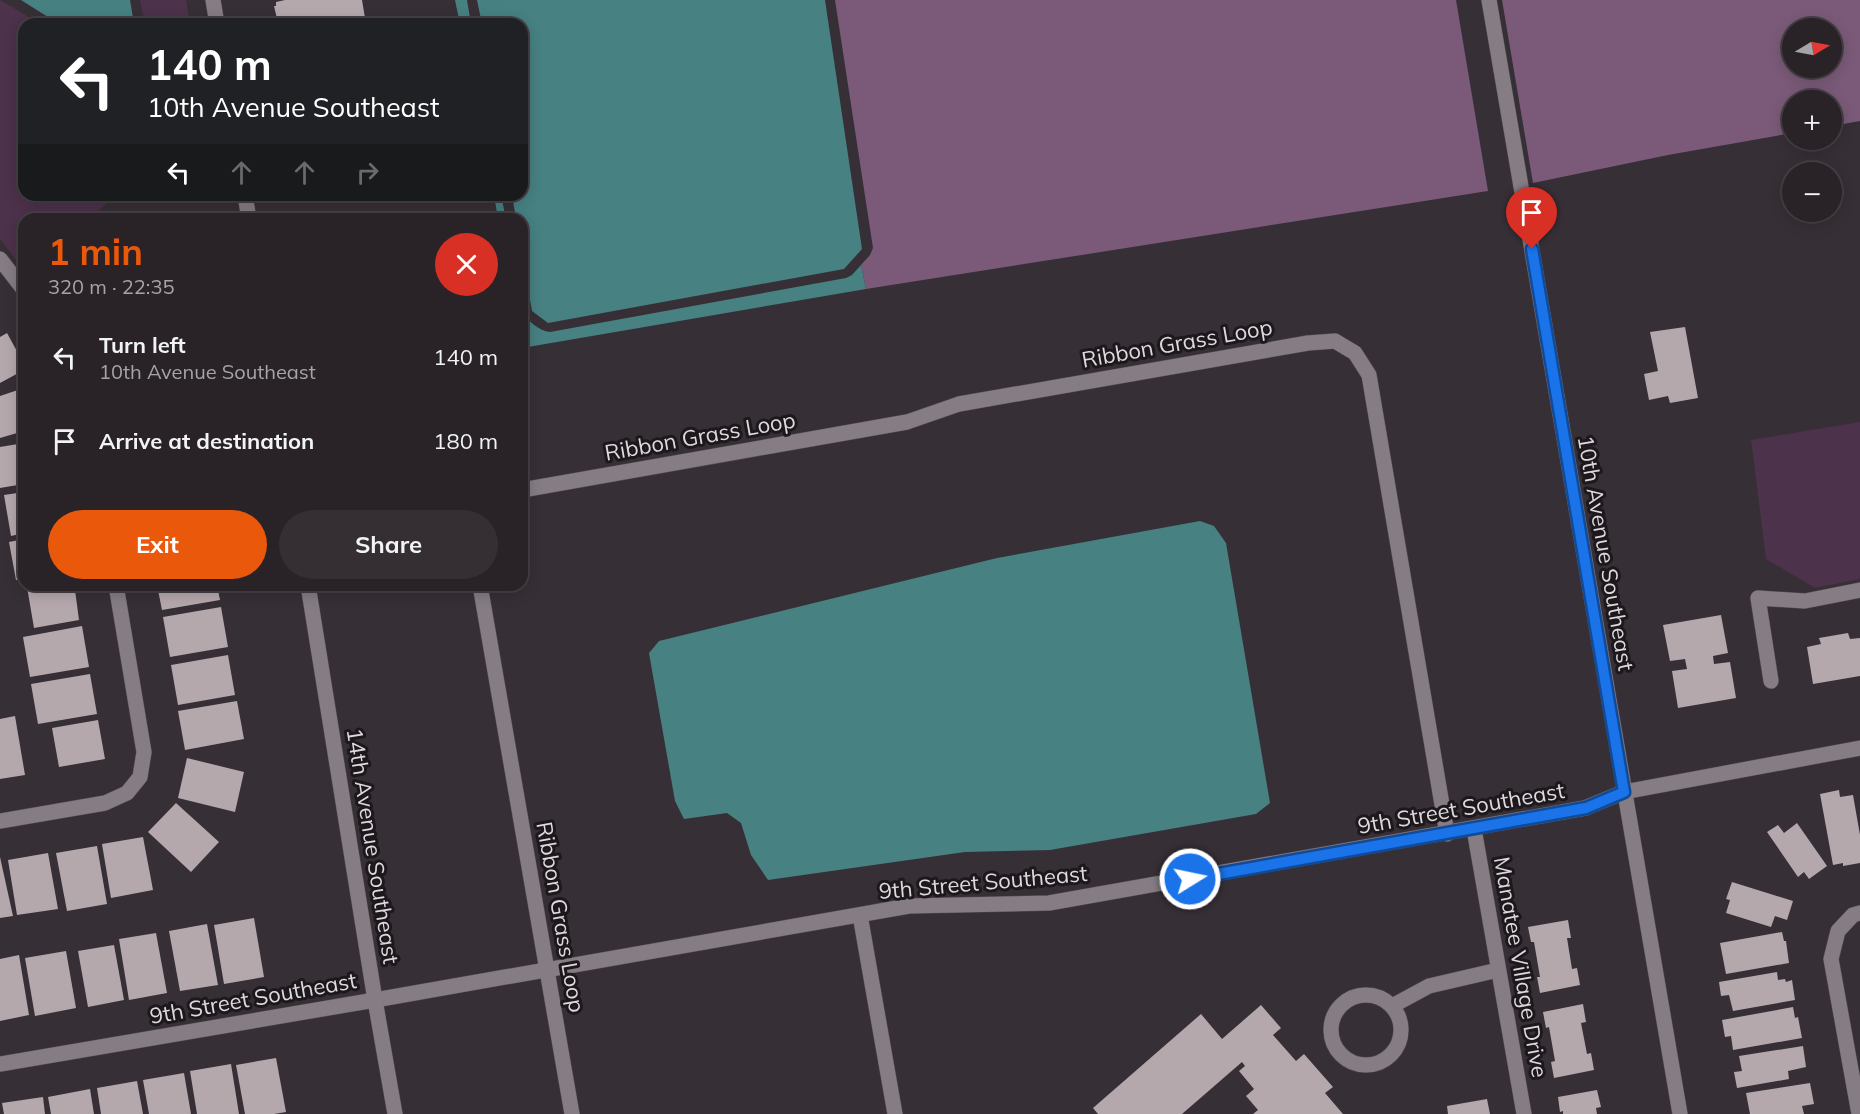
<!DOCTYPE html>
<meta charset="utf-8">
<style>
:root{--surface:#292328;--page:#352f34;--text:#f1f3f6;--muted:#a5a4a8;--line:#454045;--accent:#ea580c}
body{margin:0;font-family:Mulish,sans-serif;background:var(--page);color:var(--text);height:100vh;display:flex;flex-direction:column;font-size:22px;white-space:nowrap}
*{box-sizing:border-box;margin:0}
p{font-size:20px;color:var(--muted)}
.icon{flex:none;width:33px;height:33px;fill:none;stroke:currentColor;stroke-width:2;stroke-linecap:round;stroke-linejoin:round}
.map{position:relative;flex:1;overflow:hidden}
.sheet{position:absolute;left:18px;top:213px;width:510px;height:378px;display:flex;flex-direction:column;background:var(--surface);border-radius:18px;box-shadow:0 3px 15px #0003,0 0 0 2px var(--line)}
.sheet>*{flex:none}
.guide{position:absolute;left:18px;top:18px;width:510px;height:183px;border-radius:18px;box-shadow:0 3px 15px #0003,0 0 0 2px var(--line);background:#202124;color:#fff;overflow:hidden}
.needle{width:39px;rotate:80deg}
.controls{position:absolute;left:1782px;top:18px;display:grid;gap:12px}
.controls a{display:grid;place-items:center;width:60px;height:60px;border-radius:50%;background:var(--surface);box-shadow:0 3px 15px #0003,0 0 0 2px var(--line);font-size:30px}
.pin{position:absolute;display:grid;place-items:center;width:51px;height:51px;color:#fff;margin:-62px -26px;border-radius:50% 50% 50% 0;rotate:-45deg;box-shadow:0 0 6px #0007}
.pin .icon{rotate:45deg}
.me{position:absolute;width:66px;margin:-33px;rotate:80deg;stroke-linejoin:round;filter:drop-shadow(0 0 4px #0008)}
.turn{display:flex;align-items:center;gap:21px;height:126px;padding:0 30px;font-size:27px}
.turn .icon{width:78px;height:78px;stroke-width:2.5}
.turn b{display:block;font-size:42px;line-height:51px}
.lanes{display:flex;align-items:center;height:57px;padding:0 30px;background:#0003;justify-content:center;gap:30px;direction:ltr}
.lanes .off{opacity:.35}
.round{display:grid;place-items:center;flex:none;width:63px;height:63px;border-radius:32px;background:var(--page)}
.headline{display:flex;align-items:center;justify-content:space-between;height:102px;padding:0 30px}
h1{font-size:36px;font-weight:700;line-height:45px;color:var(--accent)}
.cta{display:flex;gap:12px;margin-top:auto;padding:12px 30px}
.cta a{flex:1;height:69px;border-radius:36px;background:var(--accent);color:#fff;font-size:24px;font-weight:700;line-height:69px;text-align:center}
.cta a+a{background:var(--page);color:var(--text)}
ul{padding:0;list-style:none}
li{display:flex;align-items:center;gap:18px;height:84px;padding:0 30px}
li div{flex:1}
li b{display:block;font-size:22px}
li em{font-style:normal}
.map>svg:first-child{display:block}
.green{fill:#4c324a}
.forest{fill:#7a5a78;fill-rule:evenodd}
.water{fill:#478182}
.building{fill:#b5a8ad}
.lines{fill:none;stroke-linecap:round;stroke-linejoin:round}
.street-casing{stroke:#544d53;stroke-width:16}
.secondary-casing{stroke:#544d53;stroke-width:16}
.street{stroke:#857c84;stroke-width:15}
.secondary{stroke:#857c84;stroke-width:15}
.route-casing{stroke:#114b97;stroke-width:15}
.route{stroke:#1a73e8;stroke-width:10}
.labels{text-anchor:middle;stroke-width:6;stroke-linejoin:round;paint-order:stroke}
.street-label{font-size:22px;fill:#ded9dd;stroke:#1c181c}
</style>
<div class="map">
<svg width="1860" height="1114" viewBox="0 0 1860 1114">
<rect width="100%" height="100%" fill="#372f36"/>
<!-- green -->
<g class="green">
<polygon points="0,0 41,24 24,24 24,195 116,195 89,219 24,219 24,270 0,239"/>
<polygon points="140,0 186,0 190,24 145,24"/>
<polygon points="1860,422 1860,579 1815,588 1766,559 1751,440"/>
</g>
<!-- forest -->
<g class="forest">
<polygon points="835,0 1456,0 1488,191 866,289 861,265 870,255 873,248"/>
<path d="M1502,0H1860V121L1832,126V100H1792V133L1668,155L1533,183ZM1792,28H1832V68H1792Z"/>
</g>
<!-- water -->
<g class="water">
<polygon points="21,0 130,0 134,24 59,24"/>
<polygon points="455,0 467,0 471,24 460,24"/>
<polygon points="477,0 825,0 862,249 844,269 548,323 532,311 522,253 522,219 516,219 512,195 522,195 522,24 482,24"/>
<polygon points="494,195 501,195 506,219 498,219"/>
<path d="M861,265L866,289L522,348V312C528,321 539,331 550,332L846,278L852,275Z"/>
<polygon points="1200,521 1214,526 1226,543 1270,803 1256,814 1050,850 965,852 768,880 751,855 741,823 727,813 684,819 675,801 649,653 659,641 997,558"/>
</g>
<!-- building -->
<g class="building">
<polygon points="285,0 362,0 366,24 313,24 312,21 295,24 280,24 278,23 274,6 276,6 276,2"/>
<polygon points="1685,327 1698,398 1670,403 1668,396 1649,400 1644,374 1658,371 1650,332"/>
<polygon points="7,333 24,364 24,370 0,383 0,337"/>
<polygon points="24,388 24,431 0,438 0,396"/>
<polygon points="24,443 24,484 0,488 0,447"/>
<polygon points="24,492 24,533 11,536 4,495"/>
<polygon points="24,539 24,579 16,580 9,542"/>
<polygon points="37,585 73,585 73,590 75,590 79,620 34,628 27,587"/>
<polygon points="157,585 217,585 220,600 162,610"/>
<polygon points="221,607 228,647 170,657 163,617"/>
<polygon points="1721,615 1728,653 1713,656 1714,664 1730,662 1736,698 1678,708 1672,671 1687,669 1685,659 1670,661 1663,625"/>
<polygon points="82,626 89,667 30,677 23,637"/>
<polygon points="1848,633 1850,639 1860,638 1860,676 1813,684 1807,647 1821,644 1819,638"/>
<polygon points="228,655 235,695 178,705 171,665"/>
<polygon points="90,674 97,714 38,724 31,684"/>
<polygon points="237,701 244,739 185,750 178,711"/>
<polygon points="15,716 25,775 0,779 0,719"/>
<polygon points="98,720 105,759 59,767 52,728"/>
<polygon points="187,758 244,772 235,812 178,798"/>
<polygon points="1839,790 1840,797 1853,795 1860,835 1860,863 1843,866 1843,863 1833,865 1820,794"/>
<polygon points="176,803 219,842 191,872 148,832"/>
<polygon points="1797,823 1827,866 1809,879 1804,872 1798,877 1767,832 1778,825 1784,833"/>
<polygon points="143,837 153,890 111,898 102,844"/>
<polygon points="97,846 107,904 67,911 56,853"/>
<polygon points="48,853 58,909 17,915 8,860"/>
<polygon points="0,857 13,916 0,918"/>
<polygon points="1732,882 1793,901 1787,920 1775,916 1771,927 1726,913 1730,900 1726,899"/>
<polygon points="254,918 264,977 224,984 214,925"/>
<polygon points="1568,920 1571,938 1567,938 1572,969 1577,968 1580,985 1540,993 1537,977 1540,977 1534,942 1531,942 1528,927"/>
<polygon points="207,924 218,985 180,991 169,931"/>
<polygon points="1782,932 1784,941 1786,941 1789,963 1726,974 1720,943"/>
<polygon points="156,933 167,993 129,1000 119,939"/>
<polygon points="114,945 124,1000 88,1007 78,951"/>
<polygon points="66,951 76,1008 35,1016 25,958"/>
<polygon points="19,955 29,1015 0,1021 0,959"/>
<polygon points="1777,972 1778,980 1785,979 1786,982 1792,980 1795,1000 1733,1011 1729,995 1721,996 1719,982"/>
<polygon points="1583,1004 1586,1022 1581,1023 1587,1054 1591,1053 1594,1070 1554,1078 1551,1062 1555,1061 1549,1027 1546,1028 1543,1012"/>
<polygon points="1261,1005 1281,1028 1273,1035 1296,1061 1304,1054 1333,1087 1325,1093 1343,1114 1253,1114 1258,1110 1246,1096 1254,1089 1239,1071 1245,1066 1242,1062 1182,1114 1098,1114 1093,1108 1201,1014 1222,1039"/>
<polygon points="1793,1007 1795,1018 1798,1017 1802,1038 1733,1050 1731,1036 1725,1037 1722,1020"/>
<polygon points="1803,1046 1806,1067 1788,1071 1789,1079 1737,1088 1734,1072 1742,1071 1739,1056"/>
<polygon points="276,1058 286,1112 274,1114 245,1114 236,1065"/>
<polygon points="231,1064 239,1114 197,1114 190,1071"/>
<polygon points="184,1073 191,1114 149,1114 143,1080"/>
<polygon points="137,1081 143,1114 101,1114 97,1088"/>
<polygon points="1810,1083 1814,1104 1802,1106 1804,1114 1750,1114 1746,1093"/>
<polygon points="90,1089 94,1114 51,1114 48,1097"/>
<polygon points="1597,1090 1601,1107 1596,1108 1597,1114 1563,1114 1563,1111 1560,1112 1558,1097"/>
<polygon points="43,1097 45,1114 4,1114 2,1103"/>
<polygon points="1487,1099 1490,1114 1448,1114 1447,1106"/>
</g>
<g class="lines">
<!-- street casing -->
<g class="street-casing">
<g id="street">
<polyline points="1489,0 1680,1114"/>
<polyline points="0,259 24,290"/>
<polyline points="522,490 907,422 959,404 1308,343 1335,341 1355,353 1369,375 1447,834"/>
<polyline points="480,585 572,1114"/>
<polyline points="1771,681 1758,598 1805,601 1860,590"/>
<polyline points="0,821 105,803 127,793 140,777 144,752 116,585"/>
<polyline points="1474,829 1524,1114"/>
<polyline points="860,915 895,1114"/>
<circle cx="1366" cy="1030" r="35"/>
<polyline points="1392,1006 1429,986 1498,970"/>
<polyline points="0,1064 375,1000 909,906 1049,903 1585,808 1624,792 1860,748"/>
<polyline points="1859,1114 1831,959 1838,931 1853,915 1860,913"/>
</g>
</g>
<!-- secondary casing -->
<g class="secondary-casing">
<g id="secondary">
<polyline points="213,0 217,24"/>
<polyline points="245,195 249,219"/>
<polyline points="308,585 375,1000 395,1114"/>
</g>
</g>
<!-- street -->
<use href="#street" class="street"/>
<!-- secondary -->
<use href="#secondary" class="secondary"/>
</g>
<g class="lines">
<!-- route casing -->
<g class="route-casing">
<polyline id="route" points="1190,879 1586,808 1624,792 1532,249"/>
</g>
<!-- route -->
<use href="#route" class="route"/>
</g>
<g class="labels">
<!-- street labels -->
<g class="street-label">
<text transform="translate(1177 343) rotate(-10)" y="8">Ribbon Grass Loop</text>
<text transform="translate(700 436) rotate(-10)" y="8">Ribbon Grass Loop</text>
<text transform="translate(1606 553) rotate(80)" y="8">10th Avenue Southeast</text>
<text transform="translate(1461 808) rotate(-10)" y="8">9th Street Southeast</text>
<text transform="translate(373 846) rotate(81)" y="8">14th Avenue Southeast</text>
<text transform="translate(983 882) rotate(-5)" y="8">9th Street Southeast</text>
<text transform="translate(561 917) rotate(80)" y="8">Ribbon Grass Loop</text>
<text transform="translate(1521 967) rotate(80)" y="8">Manatee Village Drive</text>
<text transform="translate(253 998) rotate(-10)" y="8">9th Street Southeast</text>
</g>
</g>
</svg>
<div class="controls">
<a><svg class="needle" viewBox="-14 -14 28 28"><path d="M0-13l5 13h-10z" fill="#e53935"/><path d="M0 13l5-13h-10z" fill="#a5a4a8"/></svg></a>
<a>+</a>
<a>−</a>
</div>
<div class="pin" style="left:1532px;top:249px;background:#d93025"><svg class="icon" aria-label="arrive" viewBox="0 0 24 24"><path d="M6 21V4h12l-3 4 3 4H6"/></svg></div>
<svg class="me" style="left:1190px;top:879px" viewBox="-20 -20 40 40"><circle r="17" fill="#1a73e8" stroke="#fff" stroke-width="3"/><path d="M0-11L8 9 0 5-8 9z" fill="#fff"/></svg>
<div class="guide">
<div class="turn"><svg class="icon" aria-label="left" viewBox="0 0 24 24"><path d="M17 20v-9H6M10 6l-5 5 5 5"/></svg><div><b>140 m</b>10th Avenue Southeast</div></div>
<div class="lanes"><svg class="icon" aria-label="left" viewBox="0 0 24 24"><path d="M17 20v-9H6M10 6l-5 5 5 5"/></svg><svg class="icon off" aria-label="ahead" viewBox="0 0 24 24"><path d="M12 20V5M6 11l6-6 6 6"/></svg><svg class="icon off" aria-label="ahead" viewBox="0 0 24 24"><path d="M12 20V5M6 11l6-6 6 6"/></svg><svg class="icon off" aria-label="right" viewBox="0 0 24 24"><path d="M7 20v-9h11M14 6l5 5-5 5"/></svg></div>
</div>
<section class="sheet">
<div class="headline"><div><h1>1 min</h1><p>320 m · 22:35</p></div><a class="round" style="background:#d93025;color:#fff"><svg class="icon" aria-label="close" viewBox="0 0 24 24"><path d="M6 6l12 12M18 6L6 18"/></svg></a></div>
<ul>
<li><svg class="icon" aria-label="left" viewBox="0 0 24 24"><path d="M17 20v-9H6M10 6l-5 5 5 5"/></svg><div><b>Turn left</b><p>10th Avenue Southeast</p></div><em>140 m</em></li>
<li><svg class="icon" aria-label="arrive" viewBox="0 0 24 24"><path d="M6 21V4h12l-3 4 3 4H6"/></svg><div><b>Arrive at destination</b></div><em>180 m</em></li>
</ul>
<div class="cta"><a>Exit</a><a>Share</a></div>
</section>
</div>
